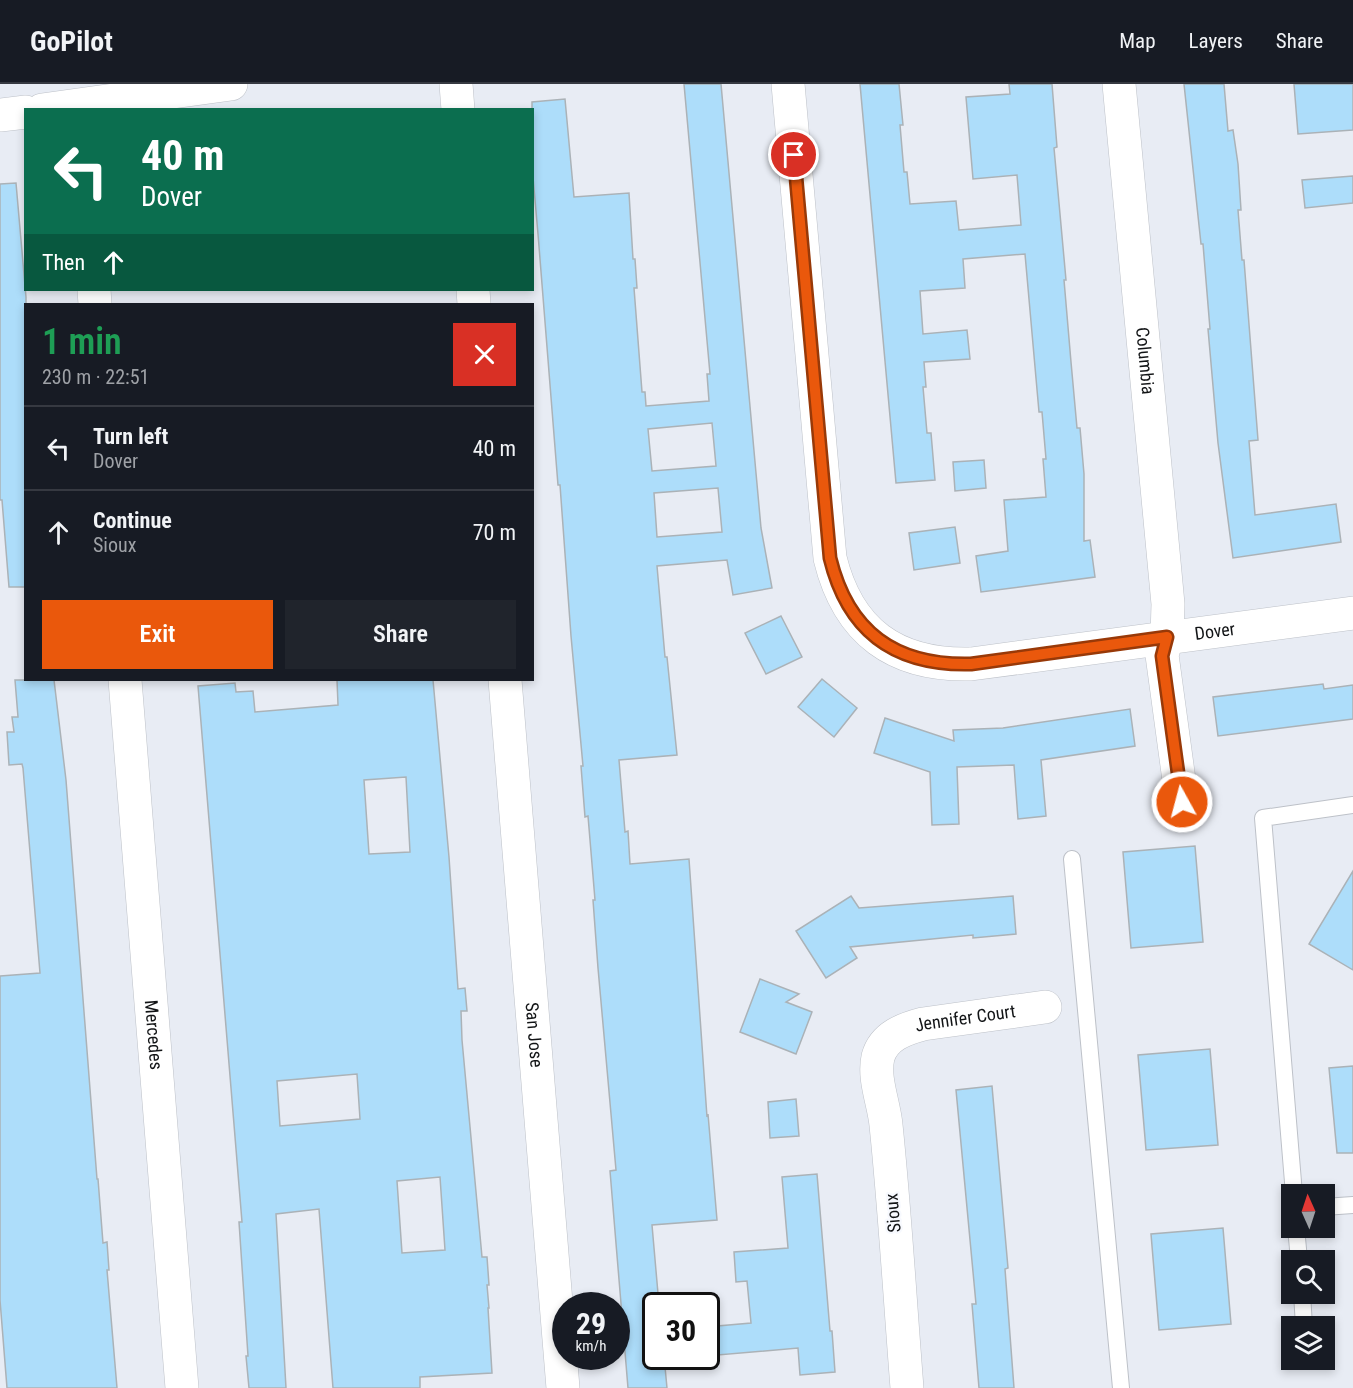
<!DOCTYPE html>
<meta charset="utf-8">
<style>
:root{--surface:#171b24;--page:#20242c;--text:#f1f3f6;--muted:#9ea1a6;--line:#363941;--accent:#ea580c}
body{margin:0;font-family:"Roboto Condensed",sans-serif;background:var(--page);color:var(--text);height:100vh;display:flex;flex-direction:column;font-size:22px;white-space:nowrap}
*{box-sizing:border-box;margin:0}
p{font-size:20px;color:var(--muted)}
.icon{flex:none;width:33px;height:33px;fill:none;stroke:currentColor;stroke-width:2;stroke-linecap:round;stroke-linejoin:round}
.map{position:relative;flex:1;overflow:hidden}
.drawer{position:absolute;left:24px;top:219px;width:510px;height:378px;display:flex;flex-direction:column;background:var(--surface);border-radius:0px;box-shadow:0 3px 9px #0003}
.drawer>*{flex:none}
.guide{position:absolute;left:24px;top:24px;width:510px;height:183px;border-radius:0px;box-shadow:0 3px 9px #0003;background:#0b6e4f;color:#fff;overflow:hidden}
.needle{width:39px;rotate:357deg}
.tools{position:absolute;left:1281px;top:1100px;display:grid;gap:12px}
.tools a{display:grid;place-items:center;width:54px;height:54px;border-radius:0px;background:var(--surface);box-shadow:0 3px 9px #0003;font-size:30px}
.speed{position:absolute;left:552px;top:1208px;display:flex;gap:12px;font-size:30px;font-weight:700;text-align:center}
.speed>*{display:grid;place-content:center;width:78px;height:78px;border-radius:50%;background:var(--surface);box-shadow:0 3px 9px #0003;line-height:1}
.speed small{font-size:15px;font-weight:400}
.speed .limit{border:3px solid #111;border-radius:9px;background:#fff;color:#111}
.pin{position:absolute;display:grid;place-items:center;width:51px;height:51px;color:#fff;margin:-26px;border:3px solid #fff;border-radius:50%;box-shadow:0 2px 6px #0007}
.me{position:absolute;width:66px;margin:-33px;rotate:353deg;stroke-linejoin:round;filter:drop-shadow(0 0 4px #0008)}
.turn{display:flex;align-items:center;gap:21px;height:126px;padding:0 18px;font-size:27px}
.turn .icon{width:78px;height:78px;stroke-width:2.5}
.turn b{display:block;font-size:42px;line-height:51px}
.then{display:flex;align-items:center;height:57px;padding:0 18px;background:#0003;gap:12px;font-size:22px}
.round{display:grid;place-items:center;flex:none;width:63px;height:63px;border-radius:0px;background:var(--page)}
.headline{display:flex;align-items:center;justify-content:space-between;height:102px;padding:0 18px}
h1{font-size:36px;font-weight:600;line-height:45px;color:#1e9e55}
.button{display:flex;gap:12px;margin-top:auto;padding:12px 18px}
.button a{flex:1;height:69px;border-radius:0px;background:var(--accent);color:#fff;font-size:24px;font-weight:600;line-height:69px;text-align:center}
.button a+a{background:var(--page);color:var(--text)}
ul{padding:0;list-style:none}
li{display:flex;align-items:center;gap:18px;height:84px;padding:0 18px;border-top:2px solid var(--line)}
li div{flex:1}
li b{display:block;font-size:22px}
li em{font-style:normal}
header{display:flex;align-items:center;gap:36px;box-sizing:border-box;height:84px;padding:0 30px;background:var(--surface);border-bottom:2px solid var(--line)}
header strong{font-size:28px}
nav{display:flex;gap:33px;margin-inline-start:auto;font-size:21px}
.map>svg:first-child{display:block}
.building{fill:#adddfa;stroke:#abb2b7;stroke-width:1.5;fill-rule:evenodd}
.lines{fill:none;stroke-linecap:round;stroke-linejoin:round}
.lane-casing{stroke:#bdc1c8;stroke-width:18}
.street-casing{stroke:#bdc1c8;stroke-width:34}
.lane{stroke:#fff;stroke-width:16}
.street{stroke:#fff;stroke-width:33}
.route-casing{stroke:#983908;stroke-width:15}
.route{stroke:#ea580c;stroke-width:10}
.labels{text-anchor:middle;stroke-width:4.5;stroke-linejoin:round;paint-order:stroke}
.street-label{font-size:18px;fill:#121416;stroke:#f7f9fe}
</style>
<header>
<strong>GoPilot</strong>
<nav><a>Map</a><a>Layers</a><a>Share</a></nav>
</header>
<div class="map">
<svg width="1353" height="1304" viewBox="0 0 1353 1304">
<rect width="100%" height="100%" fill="#e8ecf4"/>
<!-- building -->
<g class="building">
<path d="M684,0H721L756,389L761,444L772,504L733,511L727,476L657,482L665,573H667L677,671L619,676L625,748L628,747L630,780L689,775L707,1033L708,1030L717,1136L652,1141L659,1221H656V1272H664L667,1304H628L610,1087L616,1086L598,884L593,816H595L588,732L585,733L581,682H583L571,552L560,401H558L538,150L532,82V18L565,15L574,113L629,109L633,175H635L637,204H634L642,308H645L646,322L709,317L707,290H710ZM712,339L716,382L652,387L648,345ZM718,404L722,448L657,453L654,409Z"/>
<polygon points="860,0 899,0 903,41 900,41 904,88 907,88 910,120 956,117 959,146 1021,141 1017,91 973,95 966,13 1010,10 1009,0 1052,0 1057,63 1054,64 1066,196 1064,196 1071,278 1077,344 1080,344 1084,390 1084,457 1090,456 1095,493 981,508 976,472 1008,467 1004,416 1046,413 1043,375 1046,375 1042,328 1039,328 1025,170 963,175 965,204 920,207 923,250 967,246 970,275 924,278 926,303 923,303 927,349 931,349 935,396 896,399"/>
<polygon points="1184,0 1224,0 1228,47 1233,46 1238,80 1241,126 1238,126 1242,176 1244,176 1258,356 1249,357 1255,431 1336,420 1341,458 1233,474 1218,359 1208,245 1210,245 1203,160 1201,160"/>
<polygon points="1294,0 1353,0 1353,46 1298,50"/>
<polygon points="1353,92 1353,119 1305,124 1302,96"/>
<polygon points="16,99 26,213 26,503 9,503 2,416 0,416 0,100"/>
<polygon points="984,376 986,404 955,407 953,378"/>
<polygon points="955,443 960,479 914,486 909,449"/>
<polygon points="781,532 802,573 766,590 745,549"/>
<polygon points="822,595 857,624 834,653 798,623"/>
<polygon points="15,596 54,596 66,696 97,1095 98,1095 103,1159 107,1158 109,1186 107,1186 117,1304 7,1304 0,1216 0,892 40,889 23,684 22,680 9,681 7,648 14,648 12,633 18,633"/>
<path d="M337,596H433L449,773L458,905L465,904L467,927H461L462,956L482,1173H487L489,1201H487L489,1224H488L492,1289L420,1293V1304H333L319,1125L276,1130L286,1304H249L246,1272H248L239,1138H242L198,602L235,599L236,608L253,607L255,628L338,621ZM406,693L410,768L369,770L364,696ZM357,990L360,1035L280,1042L277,997ZM440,1093L445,1166L402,1169L397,1097Z"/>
<polygon points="1323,600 1324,605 1353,601 1353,635 1218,652 1213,613"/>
<polygon points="1130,625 1135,662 1041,676 1046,732 1018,735 1014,681 957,683 959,740 932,741 930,688 874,669 885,634 954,657 953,646 1003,644"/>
<polygon points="1195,762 1203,858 1131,864 1123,768"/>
<polygon points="1353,787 1353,886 1309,860"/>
<polygon points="851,812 859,824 1013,812 1016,850 973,854 973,851 850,863 857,874 826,894 796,847"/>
<polygon points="760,895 799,910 786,918 812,928 796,970 740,948"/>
<polygon points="1210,965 1218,1061 1146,1066 1138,971"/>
<polygon points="1353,982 1353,1069 1337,1069 1329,984"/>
<polygon points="992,1002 1008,1184 1005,1185 1014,1304 979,1304 972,1220 976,1220 956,1006"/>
<polygon points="796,1015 799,1052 770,1054 768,1018"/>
<polygon points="817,1090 830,1247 832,1247 835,1288 800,1291 798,1264 706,1272 706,1243 751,1239 747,1197 736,1198 734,1168 788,1164 782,1093"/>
<polygon points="1223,1144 1231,1240 1159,1246 1151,1150"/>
</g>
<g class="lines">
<!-- lane casing -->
<g class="lane-casing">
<g id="lane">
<polyline points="1072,775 1121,1304"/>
<polyline points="1294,1110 1263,734 1353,721"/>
<polyline points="1324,1123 1353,1121"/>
<polyline points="1296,1143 1299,1176"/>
<polyline points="1302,1209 1304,1242"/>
</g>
</g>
<!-- street casing -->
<g class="street-casing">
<g id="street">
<polyline points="456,0 458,26"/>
<path id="s1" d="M788,0L830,474C848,548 895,582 971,580L1353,529"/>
<path id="s2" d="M1119,0L1168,520L1167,553L1162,571L1182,718"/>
<polyline points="42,26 231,0"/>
<polyline points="0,31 26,28"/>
<polyline points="94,206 95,220"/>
<polyline points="473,206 474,220"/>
<path id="s3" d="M125,596L182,1304"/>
<path id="s4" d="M505,596L563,1304"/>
<path id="s5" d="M907,1304C900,1216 895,1128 886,1041C884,1019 873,995 878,973C884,952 904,945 923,940L1045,923"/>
</g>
</g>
<!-- lane -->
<use href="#lane" class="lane"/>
<!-- street -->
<use href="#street" class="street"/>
</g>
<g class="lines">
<!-- route casing -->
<g class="route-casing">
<path id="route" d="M794,71L830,474C848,548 895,582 971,580L1167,553L1162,572L1182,718"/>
</g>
<!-- route -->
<use href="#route" class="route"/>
</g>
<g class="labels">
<!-- street labels -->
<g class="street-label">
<text dy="6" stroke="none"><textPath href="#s2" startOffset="278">Columbia</textPath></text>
<text dy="6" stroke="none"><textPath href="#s1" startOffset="916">Dover</textPath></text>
<text dy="6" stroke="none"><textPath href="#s5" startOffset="434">Jennifer Court</textPath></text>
<text dy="6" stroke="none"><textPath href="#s3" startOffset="356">Mercedes</textPath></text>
<text dy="6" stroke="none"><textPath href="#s4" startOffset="356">San Jose</textPath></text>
<text transform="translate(893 1129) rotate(-95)" y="6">Sioux</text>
</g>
</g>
</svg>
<div class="tools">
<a><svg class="needle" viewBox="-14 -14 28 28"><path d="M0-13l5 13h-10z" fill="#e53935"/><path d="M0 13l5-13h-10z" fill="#9ea1a6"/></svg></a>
<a><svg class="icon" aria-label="search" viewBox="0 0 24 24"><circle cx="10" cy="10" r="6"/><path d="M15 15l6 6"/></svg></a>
<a><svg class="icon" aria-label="layers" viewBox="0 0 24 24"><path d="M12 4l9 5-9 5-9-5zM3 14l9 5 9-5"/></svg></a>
</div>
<div class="speed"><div>29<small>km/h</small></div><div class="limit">30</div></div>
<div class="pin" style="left:794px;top:71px;background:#d93025"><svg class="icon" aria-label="arrive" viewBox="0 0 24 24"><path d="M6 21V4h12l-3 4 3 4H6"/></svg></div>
<svg class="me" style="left:1182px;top:718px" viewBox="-20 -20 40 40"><circle r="17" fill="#ea580c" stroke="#fff" stroke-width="3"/><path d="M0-11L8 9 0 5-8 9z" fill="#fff"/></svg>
<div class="guide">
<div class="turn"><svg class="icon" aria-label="left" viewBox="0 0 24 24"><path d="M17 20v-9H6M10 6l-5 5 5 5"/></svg><div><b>40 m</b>Dover</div></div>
<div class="then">Then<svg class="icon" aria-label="ahead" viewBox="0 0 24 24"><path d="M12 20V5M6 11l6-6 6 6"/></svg></div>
</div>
<section class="drawer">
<div class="headline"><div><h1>1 min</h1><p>230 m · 22:51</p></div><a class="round" style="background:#d93025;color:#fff"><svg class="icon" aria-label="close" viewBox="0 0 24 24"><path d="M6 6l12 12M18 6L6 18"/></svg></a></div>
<ul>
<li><svg class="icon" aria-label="left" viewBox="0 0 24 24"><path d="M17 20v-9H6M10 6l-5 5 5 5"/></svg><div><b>Turn left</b><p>Dover</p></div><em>40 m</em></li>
<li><svg class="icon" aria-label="ahead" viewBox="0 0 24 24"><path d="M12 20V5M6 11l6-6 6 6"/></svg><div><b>Continue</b><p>Sioux</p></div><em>70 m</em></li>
</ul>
<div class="button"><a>Exit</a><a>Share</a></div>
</section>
</div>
